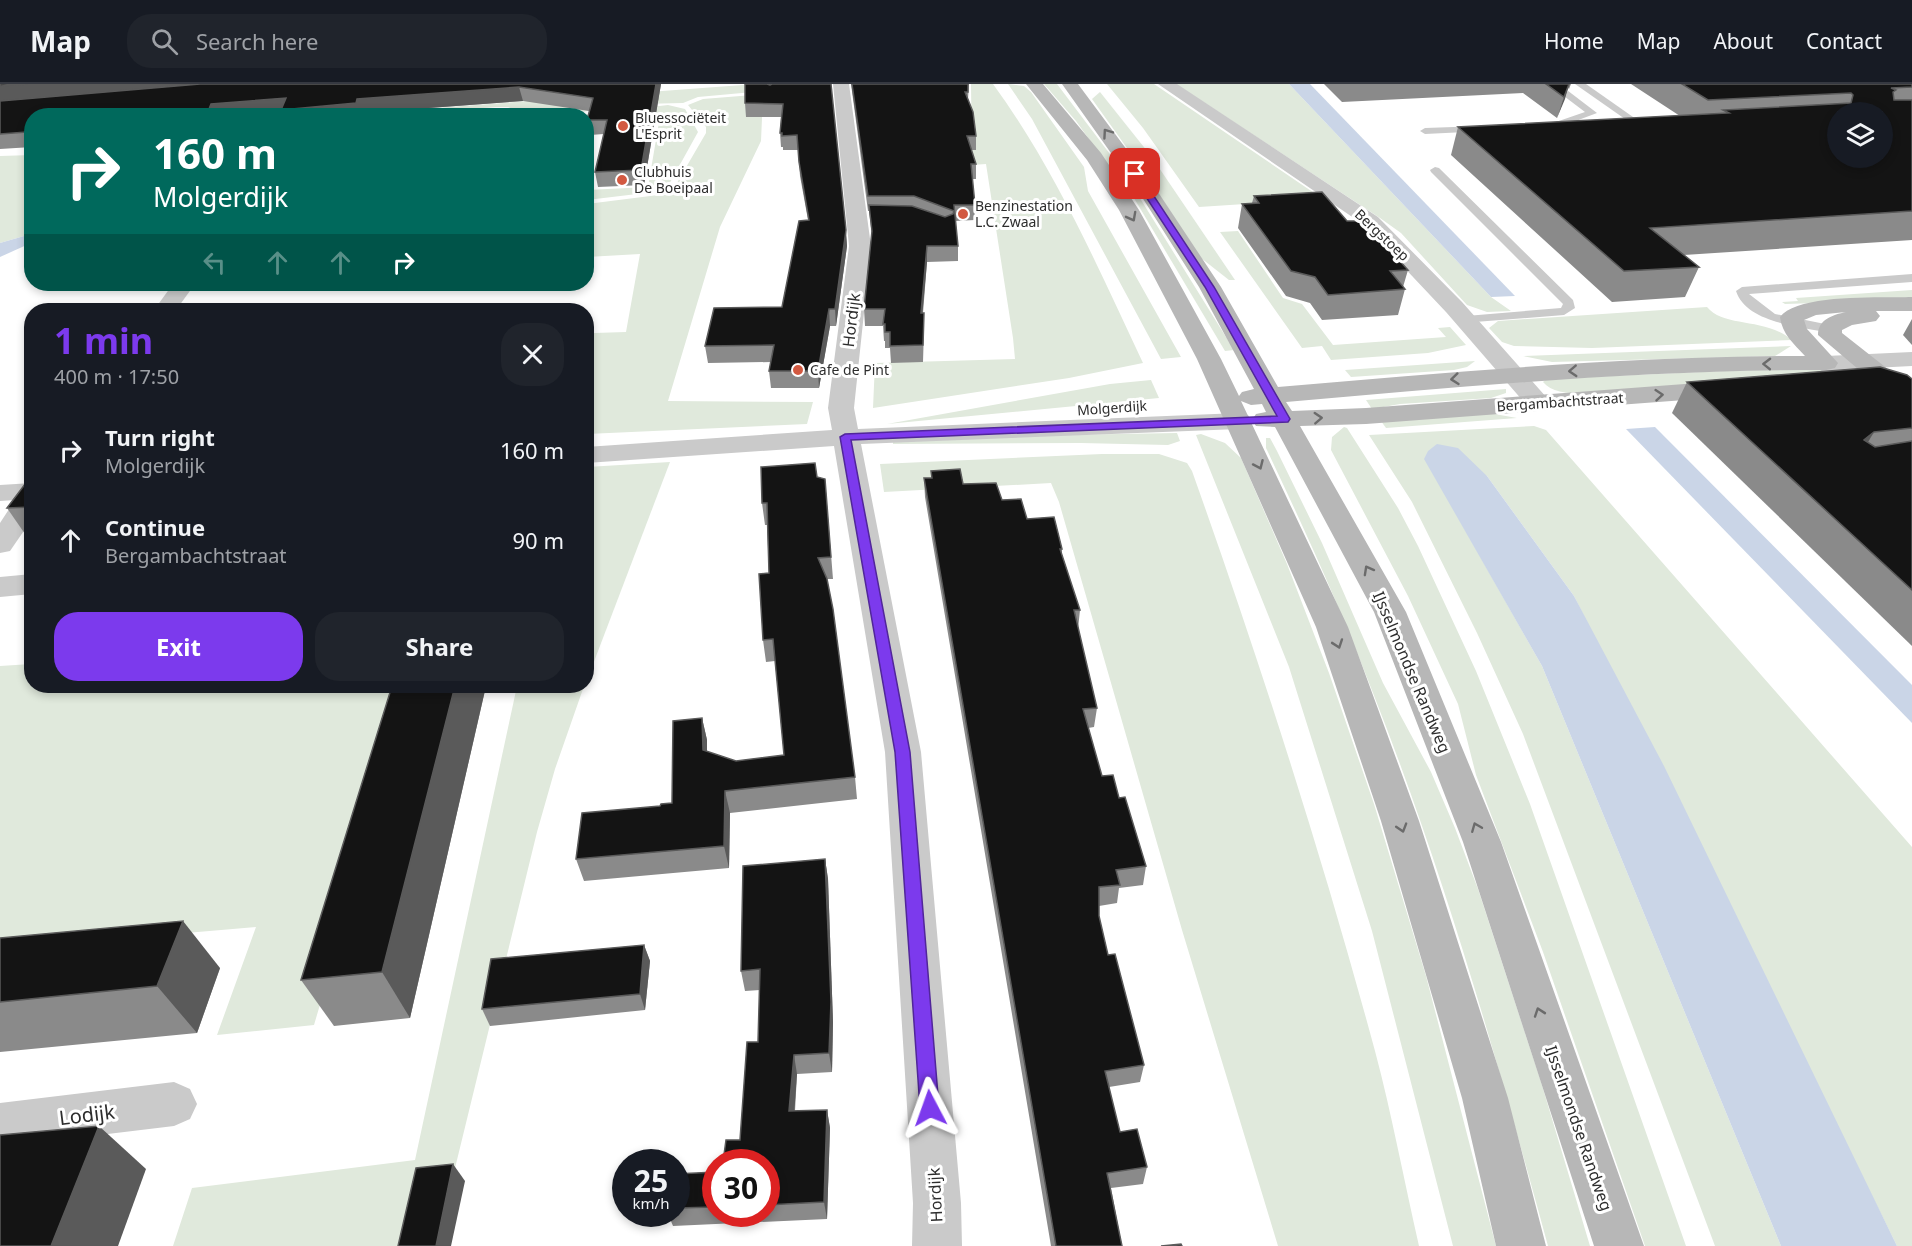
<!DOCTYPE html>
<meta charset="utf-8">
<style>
:root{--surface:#171b24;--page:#20242c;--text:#f1f3f6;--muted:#9ea1a6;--line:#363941;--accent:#7c3aed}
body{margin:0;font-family:"Noto Sans",sans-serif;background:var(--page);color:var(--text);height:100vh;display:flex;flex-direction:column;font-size:22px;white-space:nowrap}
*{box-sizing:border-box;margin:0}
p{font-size:20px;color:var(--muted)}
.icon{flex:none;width:33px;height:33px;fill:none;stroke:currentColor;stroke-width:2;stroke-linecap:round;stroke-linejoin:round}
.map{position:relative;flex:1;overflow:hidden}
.details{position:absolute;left:24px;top:219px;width:570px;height:390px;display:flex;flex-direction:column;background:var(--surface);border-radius:24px;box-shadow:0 3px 9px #0003}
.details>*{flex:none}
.banner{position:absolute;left:24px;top:24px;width:570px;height:183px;border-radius:24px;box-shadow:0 3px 9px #0003;background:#00695c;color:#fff;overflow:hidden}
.fabs{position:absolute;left:1827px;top:18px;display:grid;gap:12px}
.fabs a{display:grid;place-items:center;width:66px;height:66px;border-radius:50%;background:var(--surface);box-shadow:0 3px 9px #0003;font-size:30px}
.speed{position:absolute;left:612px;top:1065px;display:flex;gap:12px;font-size:30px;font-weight:700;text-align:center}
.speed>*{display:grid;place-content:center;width:78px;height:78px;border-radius:50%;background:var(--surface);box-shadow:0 3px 9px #0003;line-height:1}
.speed small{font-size:15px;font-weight:400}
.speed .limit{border:9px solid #d22;background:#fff;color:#111}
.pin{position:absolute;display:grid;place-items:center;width:51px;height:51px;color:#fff;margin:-26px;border-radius:12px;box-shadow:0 3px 9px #0006}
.me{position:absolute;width:66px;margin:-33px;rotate:356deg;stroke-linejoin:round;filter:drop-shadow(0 0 4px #0008)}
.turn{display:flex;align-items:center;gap:21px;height:126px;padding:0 30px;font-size:27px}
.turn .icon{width:78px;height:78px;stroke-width:2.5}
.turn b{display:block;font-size:42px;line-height:51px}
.lanes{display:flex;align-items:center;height:57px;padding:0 30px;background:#0003;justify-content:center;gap:30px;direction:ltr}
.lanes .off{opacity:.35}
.round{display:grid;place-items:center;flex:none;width:63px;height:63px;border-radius:24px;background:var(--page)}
.summary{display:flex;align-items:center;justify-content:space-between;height:102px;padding:0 30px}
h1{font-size:36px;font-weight:700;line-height:45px;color:var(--accent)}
.primary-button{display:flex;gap:12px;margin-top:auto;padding:12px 30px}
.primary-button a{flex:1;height:69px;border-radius:24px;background:var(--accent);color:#fff;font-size:24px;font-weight:700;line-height:69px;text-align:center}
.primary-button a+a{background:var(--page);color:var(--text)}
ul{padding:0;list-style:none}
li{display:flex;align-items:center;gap:18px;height:90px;padding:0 30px}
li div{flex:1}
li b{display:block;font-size:22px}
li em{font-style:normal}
header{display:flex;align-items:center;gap:36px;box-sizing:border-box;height:84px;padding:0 30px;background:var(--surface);border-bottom:2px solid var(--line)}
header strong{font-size:28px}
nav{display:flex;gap:33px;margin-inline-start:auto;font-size:21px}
.search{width:420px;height:54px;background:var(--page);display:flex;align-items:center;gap:15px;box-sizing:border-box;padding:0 21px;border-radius:24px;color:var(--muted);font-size:22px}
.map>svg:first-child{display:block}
.green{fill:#e0e9dc}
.water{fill:#cad5e7}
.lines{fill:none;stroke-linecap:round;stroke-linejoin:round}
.lane{fill:#cacaca;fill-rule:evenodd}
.street{fill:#cacaca;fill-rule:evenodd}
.secondary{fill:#b7b7b7;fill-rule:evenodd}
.wall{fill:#8a8a8a}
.shaded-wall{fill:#5a5a5a}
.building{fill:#141414;stroke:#5a5a5a;stroke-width:1.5;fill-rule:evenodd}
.oneway{stroke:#6b6b6b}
.route{fill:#7c3aed;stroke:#51269a;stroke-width:1.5}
.poi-dot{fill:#d25941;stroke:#fff;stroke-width:2}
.labels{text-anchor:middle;stroke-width:6;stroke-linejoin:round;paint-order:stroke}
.far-poi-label{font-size:14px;fill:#2d2d2d;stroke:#fff;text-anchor:start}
.far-street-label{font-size:14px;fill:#2d2d2d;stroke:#fff}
.street-label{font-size:16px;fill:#2d2d2d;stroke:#fff}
.near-street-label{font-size:20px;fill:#2d2d2d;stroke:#fff}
</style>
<header>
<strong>Map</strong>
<div class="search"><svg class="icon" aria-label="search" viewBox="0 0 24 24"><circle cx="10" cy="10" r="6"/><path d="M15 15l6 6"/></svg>Search here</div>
<nav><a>Home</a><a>Map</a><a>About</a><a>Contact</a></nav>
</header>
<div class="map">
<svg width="1912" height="1162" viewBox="0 0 1912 1162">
<rect width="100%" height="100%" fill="#fff"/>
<!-- green -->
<g class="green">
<polygon points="756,0 753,8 698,13 683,19 640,20 559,31 528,31 508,23 496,23 381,32 382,28"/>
<path d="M971,0H993C1055,85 1098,183 1143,279L1069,294L873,324L875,279L1015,275L1013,254L986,80L972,81Z"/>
<polygon points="1008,0 1024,2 1031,8 1084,83 1088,107 1181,273 1161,275 1032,35"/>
<polygon points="1044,0 1057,0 1125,90 1234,266 1225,267 1122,94 1107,80 1076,37"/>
<polygon points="1107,0 1154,0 1323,115 1199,123 1143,44"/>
<polygon points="1176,0 1289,0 1491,213 1511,227 1487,228 1467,221 1401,149 1380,134"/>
<polygon points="1100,8 1151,72 1235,196 1229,196 1201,174 1147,92 1092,15"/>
<polygon points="753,11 763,11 761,57 720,143 668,317 813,318 807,340 587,350 587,281 594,249 626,248 640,170 587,173 587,120 666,110 674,104 706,49 706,43 688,21 703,15"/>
<polygon points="668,21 685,25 698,48 667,104 662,107 587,116 587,106 648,103 660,32 587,34 586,32 574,32"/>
<polygon points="32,71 31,150 0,159 0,72"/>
<polygon points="1238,147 1283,214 1302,220 1333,261 1446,253 1438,244 1450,243 1466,261 1428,269 1331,276 1322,262 1302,264 1220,148"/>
<polygon points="1912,206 1912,216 1785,220 1782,218 1798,217 1796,214"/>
<path d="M1707,223C1724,244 1765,233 1792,256L1592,264L1514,262L1502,258L1489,244L1498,237Z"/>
<polygon points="1791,262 1775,272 1552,278 1523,272"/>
<polygon points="1475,277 1467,283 1454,286 1351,293 1345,286"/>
<path d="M1815,283L1830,288L1604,309C1586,309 1555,313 1543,298L1546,295Z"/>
<polygon points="1151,296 1159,314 887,340 1110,300"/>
<polygon points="1506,305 1506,309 1491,314 1400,320 1372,325 1366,316"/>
<polygon points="1489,329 1517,334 1386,344 1381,337"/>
<polygon points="1534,342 1546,346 1912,763 1912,1162 1897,1162 1574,512 1487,392 1425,375 1542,582 1781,1162 1715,1162 1523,650 1477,549 1412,418 1369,351"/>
<polygon points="1344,343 1347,344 1398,424 1418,462 1476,587 1530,720 1686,1162 1645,1162 1543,868 1476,691 1458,620 1408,512 1331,366 1332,353"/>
<polygon points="1177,349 1180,357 1168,361 1081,359 893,360 893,356 945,353"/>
<polygon points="1201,350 1225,359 1241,374 1287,480 1329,589 1374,720 1426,892 1496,1162 1453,1162 1372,847 1289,583 1196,351"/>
<path d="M1266,354H1270L1277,367L1322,459L1383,599L1431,688L1455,744L1478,805L1541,998L1590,1162H1548C1497,975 1444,789 1373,609C1341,525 1304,444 1266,364Z"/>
<path d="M1102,370H1159L1187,379L1192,387C1260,578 1322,771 1375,967C1392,1031 1404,1097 1419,1162H1278L1182,846L1059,418L1051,399L884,408L880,380Z"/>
<polygon points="670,378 587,596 587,383"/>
<polygon points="31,580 32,602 414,602 314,941 217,951 256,843 0,865 0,582"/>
<polygon points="517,602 584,602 555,685 537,748 436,1162 173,1162 192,1104 415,1076"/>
</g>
<!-- water -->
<g class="water">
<polygon points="1289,0 1310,0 1515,212 1491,213"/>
<polygon points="31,150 31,159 0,173 0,159"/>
<polygon points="1655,343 1912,601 1912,639 1626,345"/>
<polygon points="1437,360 1458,364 1487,392 1574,512 1664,682 1897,1162 1781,1162 1542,582 1424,375 1428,367"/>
</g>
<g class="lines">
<!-- lane -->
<g class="lane">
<polygon points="1548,0 1559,0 1597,29 1557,44 1540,44 1540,40 1553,39 1585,28"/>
<polygon points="1575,0 1586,0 1653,47 1645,49"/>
<polygon points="1483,42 1486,43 1486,47 1425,50 1420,47 1425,44"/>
<polygon points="1435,83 1439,84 1573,216 1575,224 1564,231 1462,239 1460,236 1462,233 1466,232 1561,224 1563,220 1431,88 1430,86"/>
<path d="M1912,190V198L1749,210L1775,230L1835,242L1836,245L1830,249C1802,243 1746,239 1736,207L1742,203Z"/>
</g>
<!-- street -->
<g class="street">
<polygon points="833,0 849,0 871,162 854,324 858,345 1239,329 1248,331 1252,337 1248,343 1239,345 861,360 921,668 961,1119 962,1162 912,1162 913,1119 885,668 834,362 586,379 586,363 832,346 828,324 849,162"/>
<polygon points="1158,0 1177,0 1378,133 1462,218 1547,314 1551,319 1547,324 1538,327 1529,324 1446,228 1364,141"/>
<polygon points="173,200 195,200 176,226 154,226"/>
<polygon points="1912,268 1912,282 1853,285 1878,301 1907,310 1912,313 1912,334 1903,331 1889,320 1860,311 1817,284 1814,279 1817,274 1826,272"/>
<polygon points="32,399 32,435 10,467 0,469 0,439 15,416 0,417 0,401"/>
<polygon points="32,490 32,510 0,513 0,493"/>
<polygon points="174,998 190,1005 197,1020 190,1035 174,1042 0,1063 0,1019"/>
</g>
<!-- secondary -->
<path class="secondary" d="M1026,0H1043L1101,69L1139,126L1221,275L1239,312L1242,308L1254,305L1199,203L1140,110L1062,0H1078L1156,105L1221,203L1278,303C1454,288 1629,272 1805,272C1794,260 1782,250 1780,233C1797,209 1884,214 1912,213V227H1876L1880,232L1876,237L1852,241L1842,246V249L1889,286L1892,291L1889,296L1880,298L1871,296L1818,251C1818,235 1833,231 1846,228L1816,231L1804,236L1807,245L1838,279L1835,284L1826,286C1645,286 1466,302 1286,318L1292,327L1366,324L1725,297L1734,300L1738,305L1734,310L1725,313L1366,340L1300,342L1406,528L1501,758L1644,1162H1594L1463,758L1374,528L1275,343L1256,342L1252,336L1256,330L1266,328L1262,320L1251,321L1241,317L1348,543L1419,737L1508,1014L1546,1162H1496L1462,1014L1381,737L1316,543L1197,275L1119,126L1087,76Z"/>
</g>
<!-- wall -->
<g class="wall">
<polygon points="0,0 661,0 644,101 598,103 595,88 604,50 590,51 587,36 589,27 523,17 361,29 361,32 283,32 282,29 251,32 32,32 32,63 0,65"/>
<polygon points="831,0 847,162 836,242 830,242 819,304 771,304 769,287 771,278 708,279 705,262 782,223 808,136 800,92 798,66 783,66 783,63 781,63 780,49 781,33 746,33 745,19 770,1"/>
<polygon points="851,0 969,0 968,15 976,52 976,66 971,66 976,80 976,95 972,95 975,121 975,136 955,137 958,162 958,177 927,178 923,229 924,229 924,245 923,278 891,279 890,264 885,264 885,257 884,257 883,242 865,242 864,225 872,152 869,127 868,127"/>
<polygon points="1324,0 1571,0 1569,5 1568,4 1557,34 1523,9 1342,18"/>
<polygon points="1631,0 1912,0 1912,156 1684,171 1699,183 1685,213 1612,218 1451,71 1458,43 1680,32"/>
<polygon points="1254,112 1347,137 1408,186 1403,203 1405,205 1398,231 1322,236 1310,219 1286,212 1238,144 1242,120 1252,119"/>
<polygon points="1912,235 1912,261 1903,251"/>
<polygon points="1912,295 1912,562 1672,329 1687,298"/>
<polygon points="931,387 1002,416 1027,435 1062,465 1062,471 1080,526 1078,545 1097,624 1094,643 1088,644 1102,692 1119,714 1146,782 1143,801 1119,804 1117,819 1099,822 1099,832 1108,871 1144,981 1140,998 1109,1003 1120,1048 1147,1083 1143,1100 1111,1104 1122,1162 1051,1162 925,413 924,394 931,394"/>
<polygon points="32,391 32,460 7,424"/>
<polygon points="817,393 825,395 833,495 827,495 855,693 857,715 730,729 729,784 584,797 576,775 660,722 672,719 702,634 707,656 707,668 736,677 784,671 775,577 766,578 763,556 769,489 767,441 765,441 762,419"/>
<polygon points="392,602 486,602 410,934 334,942 301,896"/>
<polygon points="825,775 828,795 833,938 832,988 797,990 795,1027 827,1026 830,1044 827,1135 673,1142 668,1130 676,1130 676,1090 716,1088 716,1130 766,1130 766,1078 740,1056 758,958 760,906 745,907 741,887"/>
<polygon points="0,854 220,884 197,949 0,968"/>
<polygon points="644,861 650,877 645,926 490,942 482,925"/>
</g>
<!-- shaded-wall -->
<g class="shaded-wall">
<polygon points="28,0 197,0 0,17 0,2"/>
<polygon points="656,0 661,0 644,101 641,86"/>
<polygon points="1569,0 1565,15 1557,34 1564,13"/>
<polygon points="519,3 523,17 361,29 361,32 283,32 282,29 251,32 205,32 203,27 211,20 286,14 357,15"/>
<polygon points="118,29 119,32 89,32"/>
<polygon points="32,42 32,57 27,48"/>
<polygon points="846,146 847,162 836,242 835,225"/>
<polygon points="927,162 927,178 921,245 921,229"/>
<polygon points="829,225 830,242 819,304 818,287"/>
<polygon points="1874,348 1855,380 1864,356"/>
<polygon points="455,602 486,602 410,934 382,888"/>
<polygon points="702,634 707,656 707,689 703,666"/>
<polygon points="725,707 730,729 729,784 724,762"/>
<polygon points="825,775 828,795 833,938 832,988 829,969"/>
<polygon points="183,837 220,884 197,949 157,902"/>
<polygon points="644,861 650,877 645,926 640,910"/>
<polygon points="794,971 797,990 793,1046 789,1027"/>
<polygon points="827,1026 830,1044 827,1135 824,1118"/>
<polygon points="99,1042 146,1085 118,1162 51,1162"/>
<polygon points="453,1080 465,1097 451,1162 436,1162"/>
</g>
<!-- building -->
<g class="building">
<polygon points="0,0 28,0 0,2"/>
<polygon points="200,0 656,0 641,86 595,88 607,36 587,36 593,14 519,3 357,15 356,19 281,26 286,14 211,20 209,25 203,27 125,32 115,32 118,29 89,32 32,32 32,42 27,48 0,50 0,17"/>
<polygon points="745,0 767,0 770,1 772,0 831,0 846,146 835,225 829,225 818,287 769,287 774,261 705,262 714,224 782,223 799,137 809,136 799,78 797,51 782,52 782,49 780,49 783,20 745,19"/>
<polygon points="852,0 968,0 968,8 965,8 973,28 976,52 967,52 976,80 971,80 975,121 954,121 958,162 927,162 921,229 924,229 923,261 890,262 890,248 885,248 885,240 883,240 885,225 864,225 872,147 869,121 912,122 945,133 953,130 954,127 914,112 868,112"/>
<polygon points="1546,0 1569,0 1564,13"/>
<path d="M1682,0H1912V3L1891,4L1896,6L1893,8L1894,16H1912V127L1650,144L1699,183L1624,187L1458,43L1729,29L1723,26L1851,19L1853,11L1851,9L1708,16ZM1838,28H1882V74H1838Z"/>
<polygon points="1322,108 1347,137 1364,137 1408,186 1390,187 1405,205 1328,211 1315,193 1291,187 1242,120 1259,119 1254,112"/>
<polygon points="1880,283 1907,291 1912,295 1912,344 1874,348 1864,356 1875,363 1912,357 1912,506 1687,298"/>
<polygon points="815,379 817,393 825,395 831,473 818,474 827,495 833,525 855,693 725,707 724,762 576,775 582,729 660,722 661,720 672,719 673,637 702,634 703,666 736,677 784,671 773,555 763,556 759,490 769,489 767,419 762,419 761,383"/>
<polygon points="960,385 963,400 996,399 1002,416 1021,415 1027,435 1054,433 1062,465 1060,465 1080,526 1074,526 1097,624 1083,625 1102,692 1113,691 1119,714 1125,713 1146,782 1116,786 1120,801 1099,803 1099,832 1108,871 1115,870 1144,981 1105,987 1120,1048 1137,1045 1147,1083 1107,1089 1122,1162 1056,1162 924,394 932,394 931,387"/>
<polygon points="32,391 32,423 7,424"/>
<polygon points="392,602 455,602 382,888 301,896"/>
<polygon points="825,775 831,918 829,969 794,971 789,1027 827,1026 824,1118 766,1121 766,1078 723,1078 726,1056 740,1056 747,958 758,958 760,885 741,887 743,782"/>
<polygon points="183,837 157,902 0,918 0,854"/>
<polygon points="644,861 640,910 482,925 491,875"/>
<polygon points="99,1042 51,1162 0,1162 0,1051"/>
<polygon points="453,1080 436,1162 398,1162 416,1084"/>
<polygon points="716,1088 716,1123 676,1124 676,1090"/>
<polygon points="1181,1160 1182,1162 1161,1162"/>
</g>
<!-- one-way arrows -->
<defs><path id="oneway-chevron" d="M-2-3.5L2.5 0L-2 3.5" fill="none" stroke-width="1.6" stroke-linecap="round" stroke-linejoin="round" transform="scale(1.5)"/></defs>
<g class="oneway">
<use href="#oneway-chevron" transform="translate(1107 49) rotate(-125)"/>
<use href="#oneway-chevron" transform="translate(1132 133) rotate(62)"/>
<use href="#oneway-chevron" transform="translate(1767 280) rotate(-179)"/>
<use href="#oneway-chevron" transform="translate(1573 287) rotate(177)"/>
<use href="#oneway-chevron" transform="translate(1455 295) rotate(174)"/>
<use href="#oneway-chevron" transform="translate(1659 311) rotate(-5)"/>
<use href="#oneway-chevron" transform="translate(1318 334) rotate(-3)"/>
<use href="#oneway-chevron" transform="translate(1259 381) rotate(66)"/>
<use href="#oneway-chevron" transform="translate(1368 486) rotate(-119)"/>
<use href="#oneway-chevron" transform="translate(1338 560) rotate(71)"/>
<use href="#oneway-chevron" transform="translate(1476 743) rotate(-112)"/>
<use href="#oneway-chevron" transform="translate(1402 744) rotate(73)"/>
<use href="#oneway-chevron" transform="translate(1539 928) rotate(-109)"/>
</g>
<!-- route -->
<polygon class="route" points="1133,88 1138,88 1214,203 1290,335 1288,338 851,356 910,668 939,1024 937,1031 930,1033 923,1031 920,1024 895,668 840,353 845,350 1277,332 1205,203 1131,90"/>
<!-- markers -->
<g class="poi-dot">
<circle cx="623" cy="42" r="6"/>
<circle cx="622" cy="96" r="6"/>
<circle cx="963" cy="130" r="6"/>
<circle cx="798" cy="286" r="6"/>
</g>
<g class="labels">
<!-- far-poi labels -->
<g class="far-poi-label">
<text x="635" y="39">Bluessociëteit<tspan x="635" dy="16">L'Esprit</tspan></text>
<text x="634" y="93">Clubhuis<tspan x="634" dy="16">De Boeipaal</tspan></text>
<text x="975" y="127">Benzinestation<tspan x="975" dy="16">L.C. Zwaal</tspan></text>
<text x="810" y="291">Cafe de Pint</text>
</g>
<!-- far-street labels -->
<g class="far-street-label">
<text transform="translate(1382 151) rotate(43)" y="5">Bergstoep</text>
<text transform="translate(1560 318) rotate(-4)" y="5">Bergambachtstraat</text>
<text transform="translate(1112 324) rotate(-4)" y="5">Molgerdijk</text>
</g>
<!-- street labels -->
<g class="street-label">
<text transform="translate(851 236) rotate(-83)" y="6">Hordijk</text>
<text transform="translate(1412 588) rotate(67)" y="6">IJsselmondse Randweg</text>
<text transform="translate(1579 1044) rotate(71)" y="6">IJsselmondse Randweg</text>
<text transform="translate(935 1111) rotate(-93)" y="6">Hordijk</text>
</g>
<!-- near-street labels -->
<g class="near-street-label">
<text transform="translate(87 1031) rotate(-7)" y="7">Lodijk</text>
</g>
</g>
</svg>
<div class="fabs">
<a><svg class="icon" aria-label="layers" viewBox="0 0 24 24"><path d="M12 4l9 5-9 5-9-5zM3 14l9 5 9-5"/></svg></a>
</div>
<div class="speed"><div>25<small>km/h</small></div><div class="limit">30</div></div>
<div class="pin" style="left:1135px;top:90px;background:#d93025"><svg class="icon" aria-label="arrive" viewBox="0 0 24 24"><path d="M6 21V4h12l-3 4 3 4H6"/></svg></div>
<svg class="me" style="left:930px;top:1024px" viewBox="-20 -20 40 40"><path d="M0-17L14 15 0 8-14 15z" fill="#7c3aed" stroke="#fff" stroke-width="4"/></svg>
<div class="banner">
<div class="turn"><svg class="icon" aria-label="right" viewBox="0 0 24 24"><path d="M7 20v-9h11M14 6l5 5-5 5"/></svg><div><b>160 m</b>Molgerdijk</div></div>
<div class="lanes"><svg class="icon off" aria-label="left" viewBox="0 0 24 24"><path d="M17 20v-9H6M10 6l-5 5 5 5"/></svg><svg class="icon off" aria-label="ahead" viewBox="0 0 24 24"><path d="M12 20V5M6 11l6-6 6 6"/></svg><svg class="icon off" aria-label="ahead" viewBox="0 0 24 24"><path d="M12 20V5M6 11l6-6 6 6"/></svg><svg class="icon" aria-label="right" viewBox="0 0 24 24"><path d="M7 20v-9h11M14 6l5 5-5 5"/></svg></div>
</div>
<section class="details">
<div class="summary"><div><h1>1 min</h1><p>400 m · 17:50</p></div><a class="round"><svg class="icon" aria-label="close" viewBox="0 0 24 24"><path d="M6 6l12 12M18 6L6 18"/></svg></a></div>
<ul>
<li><svg class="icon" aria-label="right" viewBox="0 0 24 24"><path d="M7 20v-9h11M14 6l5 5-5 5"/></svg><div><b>Turn right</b><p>Molgerdijk</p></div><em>160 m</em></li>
<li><svg class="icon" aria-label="ahead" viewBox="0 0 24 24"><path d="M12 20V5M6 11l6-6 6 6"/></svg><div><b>Continue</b><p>Bergambachtstraat</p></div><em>90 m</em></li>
</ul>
<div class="primary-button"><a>Exit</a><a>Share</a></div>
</section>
</div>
